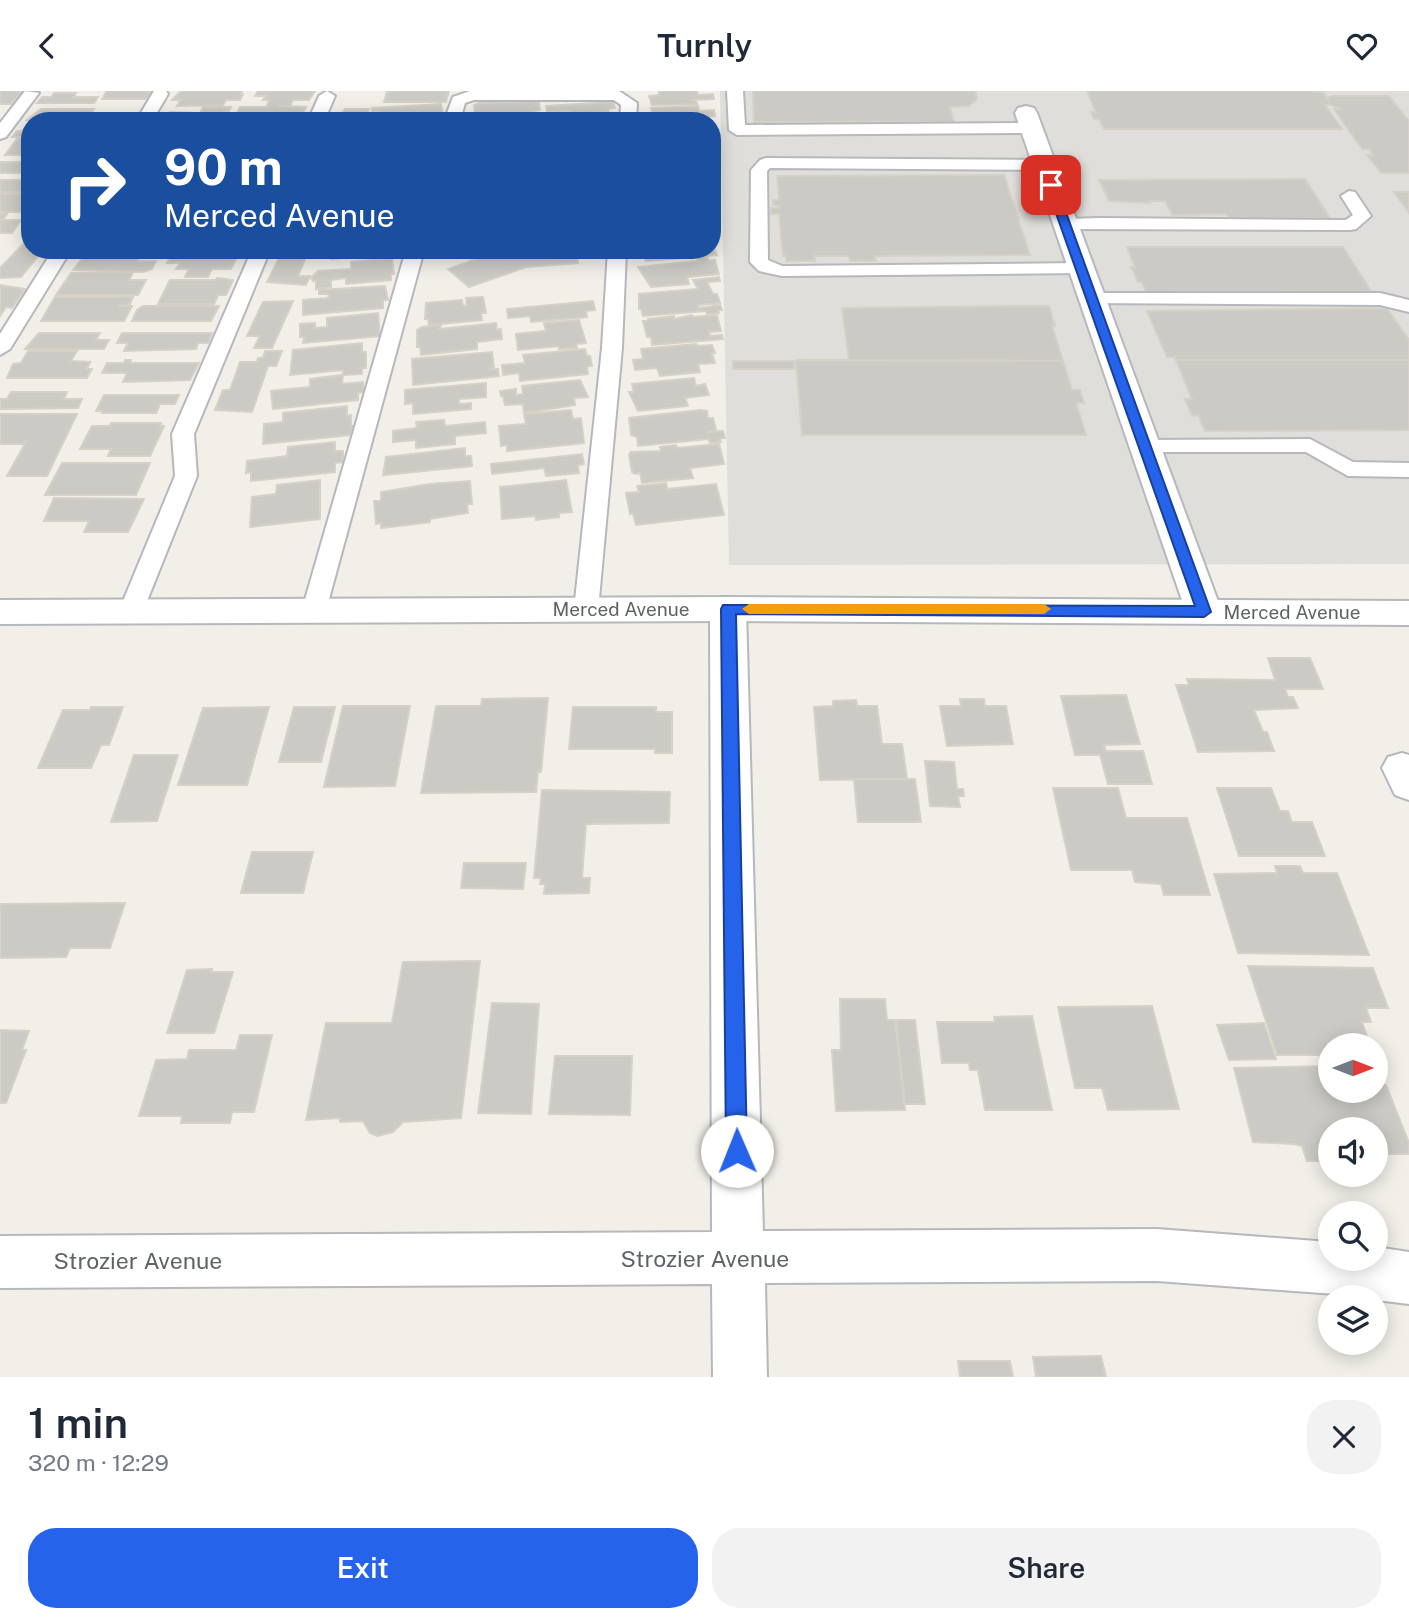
<!DOCTYPE html>
<meta charset="utf-8">
<style>
:root{--surface:#fff;--page:#f2f2f3;--text:#1f2937;--muted:#747a83;--accent:#2563eb}
body{margin:0;font-family:"Public Sans",sans-serif;background:var(--page);color:var(--text);height:100vh;display:flex;flex-direction:column;font-size:26px;white-space:nowrap}
*{box-sizing:border-box;margin:0}
p{font-size:23px;color:var(--muted)}
.icon{flex:none;width:38px;height:38px;fill:none;stroke:currentColor;stroke-width:2;stroke-linecap:round;stroke-linejoin:round}
.map{position:relative;height:1286px;overflow:hidden}
.drawer{display:flex;flex-direction:column;background:var(--surface);flex:1}
.drawer>*{flex:none}
.hud{position:absolute;left:21px;top:21px;width:700px;height:147px;border-radius:28px;box-shadow:0 4px 18px #0003;background:#1a4fa0;color:#fff;overflow:hidden}
.needle{width:46px;rotate:90deg}
.buttons{position:absolute;left:1318px;top:942px;display:grid;gap:14px}
.buttons a{display:grid;place-items:center;width:70px;height:70px;border-radius:50%;background:var(--surface);box-shadow:0 4px 18px #0003;font-size:35px}
.pin{position:absolute;display:grid;place-items:center;width:60px;height:60px;color:#fff;margin:-30px;border-radius:14px;box-shadow:0 4px 10px #0006}
.me{position:absolute;width:77px;margin:-38px;rotate:359deg;stroke-linejoin:round;filter:drop-shadow(0 0 5px #0008)}
.turn{display:flex;align-items:center;gap:24px;height:147px;padding:0 28px;font-size:32px}
.turn .icon{width:91px;height:91px;stroke-width:2.5}
.turn b{display:block;font-size:49px;line-height:60px}
.round{display:grid;place-items:center;flex:none;width:74px;height:74px;border-radius:28px;background:var(--page)}
.head{display:flex;align-items:center;justify-content:space-between;height:119px;padding:0 28px}
h1{font-size:42px;font-weight:600;line-height:52px}
.primary-button{display:flex;gap:14px;margin-top:auto;padding:14px 28px}
.primary-button a{flex:1;height:80px;border-radius:28px;background:var(--accent);color:#fff;font-size:28px;font-weight:600;line-height:80px;text-align:center}
.primary-button a+a{background:var(--page);color:var(--text)}
header{display:flex;justify-content:space-between;align-items:center;height:91px;padding:0 28px;background:var(--surface);font-size:32px;font-weight:600}
.map>svg:first-child{display:block}
.industrial{fill:#e0deda}
.building{fill:#cccac5;stroke:#d6d1c6;stroke-width:2}
.lines{fill:none;stroke-linecap:round;stroke-linejoin:round}
.service-casing{stroke:#b5b8bc;stroke-width:4}
.minor-casing{stroke:#b5b8bc;stroke-width:4}
.tertiary-casing{stroke:#b5b8bc;stroke-width:4}
.service{fill:#fff;fill-rule:evenodd}
.minor{fill:#fff;fill-rule:evenodd}
.tertiary{fill:#fff;fill-rule:evenodd}
.route{fill:#2563eb;stroke:#184099;stroke-width:2}
.slow{fill:#f59e0b}
.labels{text-anchor:middle;stroke-width:5;stroke-linejoin:round;paint-order:stroke}
.street-label{font-size:19px;fill:#5f6368;stroke:#fff}
.near-street-label{font-size:23px;fill:#5f6368;stroke:#fff}
</style>
<header><svg class="icon" aria-label="back" viewBox="0 0 24 24"><path d="M15 5l-7 7 7 7"/></svg>Turnly<svg class="icon" aria-label="heart" viewBox="0 0 24 24"><path d="M12 20l-8-8c-3-5 5-10 8-4 3-6 11-1 8 4z"/></svg></header>
<div class="map">
<svg width="1409" height="1286" viewBox="0 0 1409 1286">
<rect width="100%" height="100%" fill="#f1efe8"/>
<!-- industrial -->
<polygon class="industrial" points="720,0 1409,0 1409,473 729,474"/>
<!-- building -->
<g class="building">
<polygon points="0,0 22,0 11,13 0,13"/>
<polygon points="107,0 153,0 148,8 102,8"/>
<polygon points="181,0 242,0 240,3 243,3 240,9 226,9 223,14 177,15 180,9 172,9"/>
<polygon points="258,0 315,0 309,9 293,9 290,15 278,15 306,16 303,22 290,22 284,30 258,30 259,27 251,27 253,22 237,22 240,16 269,16 267,15 269,9 263,9 266,5 255,5"/>
<polygon points="396,0 449,0 446,11 384,11 387,1"/>
<polygon points="659,0 697,0 698,4 713,3 714,8 691,9 696,10 697,13 652,14 649,5 659,4"/>
<polygon points="753,0 975,0 977,8 969,15 950,16 954,31 754,31"/>
<polygon points="1087,0 1315,0 1324,2 1331,14 1325,14 1342,38 1104,38 1099,28 1094,28 1091,21 1096,21"/>
<polygon points="54,2 76,2 74,6 98,6 94,12 37,12 42,6 51,6"/>
<polygon points="1332,5 1389,5 1409,30 1409,82 1381,82 1367,64 1373,64 1369,58 1362,58 1334,18 1341,18 1331,14 1327,7"/>
<polygon points="539,10 540,19 527,21 527,25 501,27 501,23 496,22 475,23 474,14 479,12"/>
<polygon points="613,11 615,17 608,18 609,21 569,23 569,20 547,21 546,15"/>
<polygon points="441,13 443,23 438,23 437,27 381,29 382,26 378,26 379,20 372,21 372,17"/>
<polygon points="698,15 699,20 714,19 715,25 697,26 698,30 650,30 646,27 647,22 652,22 651,17"/>
<polygon points="203,16 231,16 229,20 224,20 219,30 162,30 170,21 200,22"/>
<polygon points="41,18 94,18 91,23 95,23 92,28 27,29"/>
<polygon points="345,18 369,18 364,30 336,30"/>
<polygon points="109,22 132,22 127,30 104,30"/>
<polygon points="610,22 613,30 561,30 561,26"/>
<polygon points="26,35 30,35 30,46 12,46 17,40 23,40"/>
<polygon points="30,47 30,64 5,64 17,48"/>
<rect x="0" y="71" width="30" height="11"/>
<polygon points="1004,84 1030,164 874,165 876,170 850,170 849,165 814,165 815,170 786,170 786,165 783,165 779,123 771,123 771,117 780,117 779,114 773,114 773,109 779,109 777,85"/>
<polygon points="1305,88 1330,127 1233,128 1224,123 1172,124 1165,110 1149,110 1150,112 1109,110 1099,89"/>
<rect x="0" y="89" width="30" height="12"/>
<polygon points="1394,101 1409,101 1409,122"/>
<polygon points="0,103 30,103 30,113 25,121 0,121"/>
<polygon points="0,123 7,123 3,129 21,129 12,142 0,142"/>
<polygon points="30,146 30,159 43,159 21,186 0,187 0,177"/>
<polygon points="712,151 717,164 646,170 641,159 712,159"/>
<polygon points="1127,156 1343,156 1371,200 1146,201 1142,191 1138,191 1131,176 1135,176"/>
<polygon points="330,159 397,159 397,163 331,168"/>
<polygon points="501,159 576,159 578,172 526,176 469,196 448,178"/>
<polygon points="308,161 298,185 310,185 306,194 267,191 281,163"/>
<polygon points="105,163 140,164 137,170 156,170 152,178 143,181 73,179 84,165"/>
<polygon points="171,164 238,164 231,178 212,178 208,186 185,186 189,178 176,178 180,172 167,172"/>
<polygon points="707,165 709,170 715,169 719,183 687,186 689,193 651,196 638,176 698,170 697,166"/>
<polygon points="392,167 394,183 391,183 391,189 346,193 346,187 331,189 331,196 316,198 316,190 313,190 311,187 318,180 351,178 351,171"/>
<polygon points="133,181 129,189 146,189 138,204 56,204 71,182"/>
<polygon points="719,186 720,190 707,191 713,203 717,203 720,212 698,214 699,217 720,214 722,219 718,219 719,222 707,224 706,220 643,225 641,218 639,218 639,203 698,198 693,189"/>
<polygon points="217,187 233,189 226,204 218,204 214,213 158,213 170,189 216,189"/>
<polygon points="0,194 25,198 12,217 6,216 0,225"/>
<polygon points="385,195 388,209 383,209 383,217 303,224 303,209 328,207 329,203 319,203 319,199"/>
<polygon points="55,206 133,206 130,213 118,215 132,215 124,230 41,230"/>
<polygon points="483,206 486,222 481,222 482,229 429,234 428,228 425,228 426,212 462,209 463,215 467,214 466,207"/>
<polygon points="293,210 272,257 254,257 260,245 247,245 263,211"/>
<polygon points="593,210 595,219 586,220 587,226 531,231 530,225 508,227 507,218"/>
<polygon points="143,215 219,215 211,230 132,230 137,219"/>
<polygon points="1013,215 1049,215 1055,235 1052,235 1063,270 849,269 842,217"/>
<polygon points="1387,217 1409,249 1409,269 1176,269 1175,266 1167,266 1147,220"/>
<polygon points="378,222 380,245 303,252 304,246 300,246 300,233 315,232 315,237 327,236 327,227"/>
<polygon points="692,224 692,226 717,224 721,240 709,241 710,245 722,244 723,248 652,254 651,246 647,246 643,230 648,230 648,228 674,225 674,228"/>
<polygon points="579,229 586,252 576,253 577,257 559,258 559,255 518,259 516,243 546,240 544,232"/>
<polygon points="496,232 497,239 501,238 502,248 477,251 477,258 421,264 420,256 417,256 417,239 422,236 441,234 439,238"/>
<polygon points="39,242 100,242 96,249 109,249 104,258 25,258"/>
<polygon points="122,242 212,242 208,252 198,252 196,258 124,260 128,252 117,252"/>
<polygon points="362,252 362,261 366,261 366,277 362,277 362,283 343,284 343,279 290,284 293,259"/>
<polygon points="696,253 697,255 712,254 715,262 712,262 715,272 698,273 700,281 660,285 657,277 635,279 633,269 643,268 641,258"/>
<polygon points="585,258 587,265 590,265 592,275 587,275 588,283 520,290 519,282 503,284 502,274 525,272 523,264"/>
<polygon points="28,260 77,260 71,270 90,271 87,278 92,278 87,287 7,287 13,273 21,272"/>
<polygon points="265,260 282,260 276,275 268,275 252,321 215,319 223,299 230,299 240,271 257,271 258,267 263,267"/>
<polygon points="492,261 494,277 489,278 498,278 499,285 413,294 412,268"/>
<polygon points="125,269 131,269 130,272 199,272 190,289 123,291 127,282 102,282 107,272 124,272"/>
<polygon points="796,269 1063,270 1072,299 1080,299 1084,312 1076,312 1086,344 802,344"/>
<polygon points="1176,269 1409,269 1409,339 1205,340 1198,324 1192,325 1185,308 1192,308"/>
<polygon points="733,270 794,270 795,278 733,278"/>
<polygon points="343,284 342,293 363,291 364,301 358,302 358,309 273,318 271,300 310,296 310,288"/>
<polygon points="694,287 696,295 705,293 709,304 685,307 688,315 638,320 629,301 634,301 632,293"/>
<polygon points="580,289 588,306 574,307 575,314 563,316 524,322 523,313 505,314 503,305 501,305 500,300 516,298 516,304 523,303 522,295"/>
<polygon points="486,292 486,306 459,308 459,313 471,312 471,318 413,323 413,312 405,313 405,299"/>
<polygon points="11,301 67,301 64,308 82,308 78,317 0,318 0,308 7,308"/>
<polygon points="104,304 179,304 175,313 160,313 156,322 102,322 103,320 96,320"/>
<polygon points="347,315 347,325 351,324 351,335 354,335 351,344 263,353 264,333 283,331 283,322"/>
<polygon points="571,319 573,328 581,327 584,352 507,360 507,354 501,355 499,335 526,333 524,323"/>
<polygon points="700,319 707,320 708,327 713,327 716,339 707,341 723,340 725,347 720,347 721,351 710,352 708,348 638,355 637,346 631,344 629,327"/>
<polygon points="0,323 77,323 47,385 7,385 27,349 23,353 0,353"/>
<polygon points="444,329 445,335 485,331 486,342 455,345 455,353 416,357 416,349 393,351 393,340 417,337 416,331"/>
<polygon points="111,332 161,332 160,335 164,335 150,365 108,365 111,358 80,358 92,335 110,335"/>
<polygon points="335,351 335,360 343,360 343,371 335,372 335,381 251,390 251,381 246,382 247,370 287,365 288,356"/>
<polygon points="719,353 724,373 690,377 693,387 642,392 640,382 635,383 632,381 629,364 631,361 661,360 660,356 676,354 677,357"/>
<polygon points="465,357 465,365 471,365 472,375 383,384 386,366"/>
<polygon points="582,363 584,373 578,374 579,382 546,385 544,377 492,383 491,373"/>
<polygon points="62,372 150,372 136,404 45,404"/>
<polygon points="320,389 320,428 250,436 252,406 276,403 277,394"/>
<polygon points="566,389 572,421 559,422 559,426 536,429 535,425 502,428 500,396"/>
<polygon points="470,390 472,413 467,413 468,422 430,428 430,431 381,437 381,432 376,433 374,410 381,410 381,401 430,393"/>
<polygon points="666,392 667,398 716,393 724,424 636,434 633,423 630,423 626,402 639,401 637,395"/>
<polygon points="54,407 144,408 128,441 84,441 89,430 44,430"/>
<polygon points="1268,567 1310,567 1323,598 1285,598 1288,606 1293,606 1298,617 1254,619 1263,641 1267,641 1274,660 1198,661 1176,594 1189,594 1187,588 1275,589"/>
<polygon points="1126,604 1140,653 1104,654 1106,660 1143,660 1152,693 1108,693 1100,664 1075,664 1061,605"/>
<polygon points="548,607 541,681 538,681 536,701 421,702 436,615 481,615 482,608"/>
<polygon points="960,608 984,608 985,615 1006,615 1013,653 947,655 940,615 961,615"/>
<polygon points="856,609 857,615 877,615 882,653 902,653 907,688 820,689 814,616 833,615 833,610"/>
<polygon points="343,615 410,615 395,695 324,696"/>
<polygon points="91,616 123,616 109,654 101,654 91,677 38,677 63,619 90,619"/>
<polygon points="269,616 247,694 178,694 203,617"/>
<polygon points="294,616 335,616 321,671 279,671"/>
<polygon points="573,616 656,616 656,621 672,621 672,662 655,662 655,658 569,658"/>
<polygon points="134,664 178,664 157,730 111,731"/>
<polygon points="925,670 954,671 957,698 963,698 964,705 958,705 960,716 930,715"/>
<polygon points="854,688 915,688 921,731 858,731"/>
<polygon points="1053,697 1118,697 1126,727 1187,727 1210,804 1164,804 1161,793 1135,791 1132,779 1071,779"/>
<polygon points="1217,697 1271,697 1280,720 1288,720 1292,731 1312,731 1325,765 1239,765"/>
<polygon points="542,699 670,701 669,732 586,733 582,787 590,787 589,802 544,803 545,793 540,793 541,787 534,787"/>
<polygon points="252,761 313,761 303,802 241,802"/>
<polygon points="464,772 526,772 523,798 461,797"/>
<polygon points="1275,775 1300,775 1303,782 1337,782 1369,864 1238,862 1214,783 1277,782"/>
<polygon points="125,812 110,857 70,857 66,866 0,867 0,813"/>
<polygon points="480,870 461,1027 403,1031 393,1041 377,1045 370,1042 363,1030 340,1031 340,1027 306,1029 326,932 392,932 403,871"/>
<polygon points="1248,875 1373,877 1388,917 1366,917 1371,931 1362,931 1370,954 1330,954 1330,962 1319,962 1319,964 1277,964"/>
<polygon points="212,878 211,881 233,881 214,942 167,942 187,879"/>
<polygon points="840,908 885,908 887,929 895,929 905,1019 836,1020 832,959 841,959"/>
<polygon points="492,912 539,913 531,1023 478,1022"/>
<polygon points="1152,915 1179,1018 1108,1019 1102,997 1075,997 1058,916"/>
<polygon points="1032,925 1052,1019 985,1019 978,979 970,979 969,972 942,972 937,931 995,931 994,926"/>
<polygon points="896,929 915,929 925,1013 905,1013"/>
<polygon points="1264,932 1276,968 1229,969 1217,934"/>
<polygon points="0,939 29,940 22,959 26,959 6,1012 0,1012"/>
<polygon points="240,944 272,944 254,1021 232,1021 230,1032 181,1032 182,1025 139,1025 156,969 187,968 189,959 236,959"/>
<polygon points="555,965 632,965 630,1024 549,1023"/>
<polygon points="1330,975 1330,999 1376,999 1376,994 1386,994 1409,1052 1409,1063 1376,1063 1376,1038 1330,1038 1330,1070 1307,1070 1302,1055 1293,1053 1253,1051 1234,977"/>
<polygon points="1101,1265 1106,1286 1036,1286 1033,1266"/>
<polygon points="958,1270 1010,1270 1013,1286 960,1286"/>
</g>
<g class="lines">
<!-- service casing -->
<g class="service-casing">
<g id="service">
<polygon points="25,0 39,2 6,46 0,48 0,32"/>
<polygon points="154,0 166,0 168,3 152,30 136,30"/>
<polygon points="327,0 335,5 324,30 308,30 319,5"/>
<polygon points="470,0 619,0 637,12 636,30 620,30 621,14 614,9 474,9 465,12 460,30 444,30 453,6"/>
<polygon points="727,0 743,0 745,34 1031,32 1039,37 1031,42 737,44 729,39"/>
<polygon points="766,67 1044,69 1052,74 1044,79 770,77 767,80 768,169 782,175 1081,172 1090,177 1081,182 782,185 759,180 750,171 751,79 760,69"/>
<polygon points="1349,100 1355,101 1371,125 1356,138 1350,139 1065,138 1056,133 1065,128 1101,127 1346,129 1353,124 1341,105"/>
<polygon points="53,159 71,159 10,258 0,264 0,243"/>
<polygon points="252,159 270,159 194,343 197,385 143,520 140,526 131,528 122,526 119,520 175,385 172,343"/>
<polygon points="406,159 424,159 326,519 323,525 314,527 305,525 302,519"/>
<polygon points="608,159 626,159 622,257 598,519 595,525 586,527 577,525 574,519 602,257"/>
<polygon points="1092,202 1380,202 1409,209 1409,221 1380,214 1085,212 1083,208 1085,204"/>
<polygon points="1310,348 1353,371 1409,372 1409,386 1348,385 1306,361 1145,361 1137,360 1134,355 1137,350 1145,349"/>
</g>
</g>
<!-- minor casing -->
<g class="minor-casing">
<g id="minor">
<polygon points="1026,15 1034,17 1037,22 1222,521 1217,530 1204,533 1191,530 1186,521 1015,22 1018,17"/>
<polygon points="728,506 740,509 746,518 763,1140 1157,1138 1330,1151 1330,1167 1376,1167 1376,1156 1409,1161 1409,1213 1376,1209 1376,1206 1157,1190 765,1192 767,1286 713,1286 712,1193 0,1197 0,1145 712,1141 710,518 716,509"/>
<polygon points="1402,662 1409,664 1409,709 1395,704 1382,677 1388,666"/>
</g>
</g>
<!-- tertiary casing -->
<g class="tertiary-casing">
<polygon id="tertiary" points="728,506 1409,510 1409,534 728,530 0,533 0,509"/>
</g>
<!-- service -->
<use href="#service" class="service"/>
<!-- minor -->
<use href="#minor" class="minor"/>
<!-- tertiary -->
<use href="#tertiary" class="tertiary"/>
</g>
<!-- route -->
<polygon class="route" points="1047,91 1056,94 1211,521 1204,526 736,523 747,1060 744,1067 737,1070 729,1067 726,1060 721,518 723,514 1195,515 1046,94"/>
<!-- slow -->
<polygon class="slow" points="749,513 1044,513 1051,518 1044,523 749,523 742,518"/>
<g class="labels">
<!-- street labels -->
<g class="street-label">
<text x="621" y="525">Merced Avenue</text>
<text x="1292" y="528">Merced Avenue</text>
</g>
<!-- near-street labels -->
<g class="near-street-label">
<text x="705" y="1176">Strozier Avenue</text>
<text x="138" y="1178">Strozier Avenue</text>
</g>
</g>
</svg>
<div class="buttons">
<a><svg class="needle" viewBox="-14 -14 28 28"><path d="M0-13l5 13h-10z" fill="#e53935"/><path d="M0 13l5-13h-10z" fill="#747a83"/></svg></a>
<a><svg class="icon" aria-label="sound" viewBox="0 0 24 24"><path d="M4 9h4l5-4v14l-5-4H4zM17 9q2 3 0 6"/></svg></a>
<a><svg class="icon" aria-label="search" viewBox="0 0 24 24"><circle cx="10" cy="10" r="6"/><path d="M15 15l6 6"/></svg></a>
<a><svg class="icon" aria-label="layers" viewBox="0 0 24 24"><path d="M12 4l9 5-9 5-9-5zM3 14l9 5 9-5"/></svg></a>
</div>
<div class="pin" style="left:1051px;top:94px;background:#d93025"><svg class="icon" aria-label="arrive" viewBox="0 0 24 24"><path d="M6 21V4h12l-3 4 3 4H6"/></svg></div>
<svg class="me" style="left:737px;top:1060px" viewBox="-20 -20 40 40"><circle r="19" fill="#fff"/><path d="M0-13L10 11 0 6-10 11z" fill="#2563eb"/></svg>
<div class="hud">
<div class="turn"><svg class="icon" aria-label="right" viewBox="0 0 24 24"><path d="M7 20v-9h11M14 6l5 5-5 5"/></svg><div><b>90 m</b>Merced Avenue</div></div>
</div>
</div>
<section class="drawer">
<div class="head"><div><h1>1 min</h1><p>320 m · 12:29</p></div><a class="round"><svg class="icon" aria-label="close" viewBox="0 0 24 24"><path d="M6 6l12 12M18 6L6 18"/></svg></a></div>
<div class="primary-button"><a>Exit</a><a>Share</a></div>
</section>
